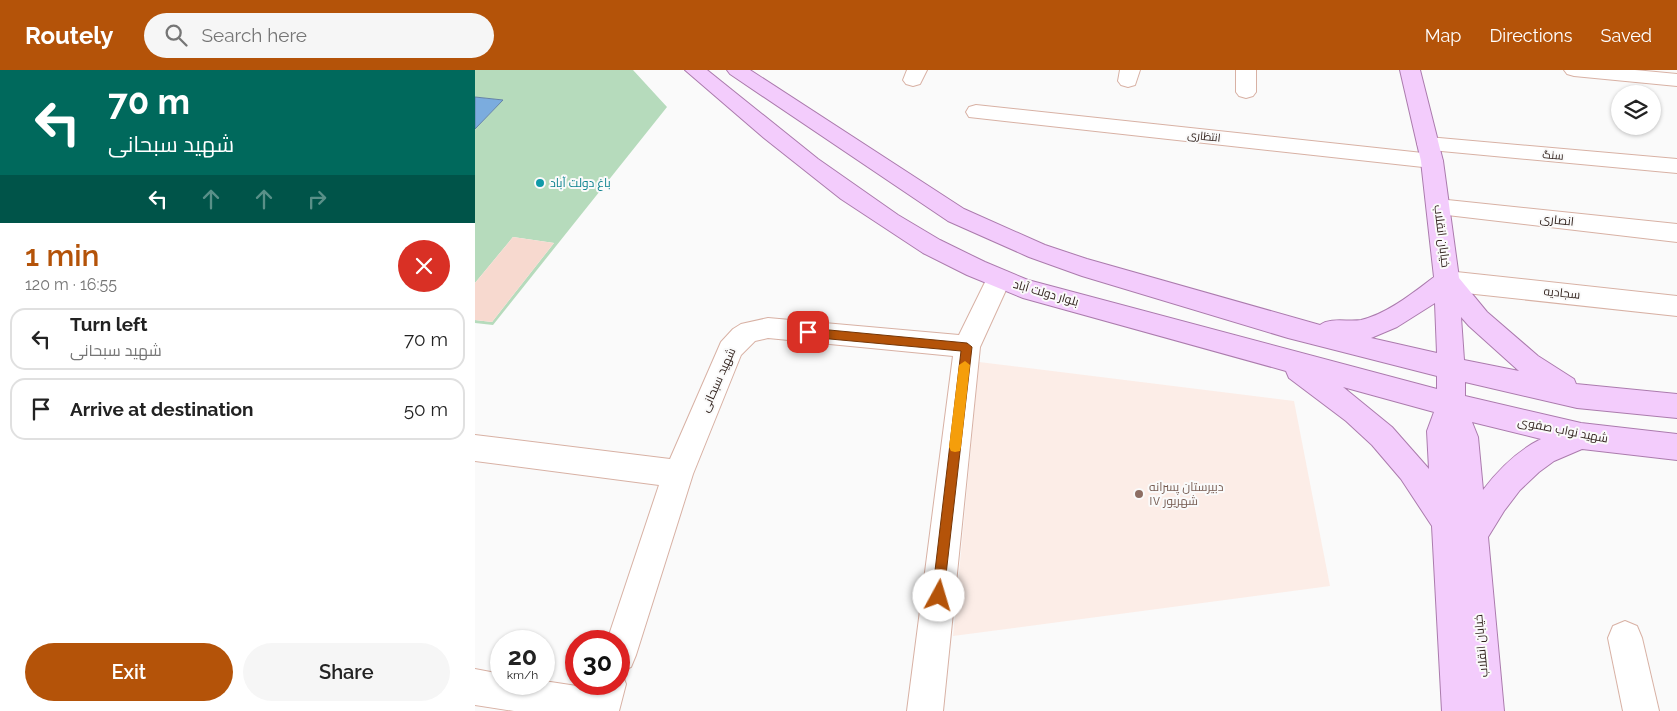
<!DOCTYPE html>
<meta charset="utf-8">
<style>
:root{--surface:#fff;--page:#f6f6f6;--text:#222;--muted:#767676;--line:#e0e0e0;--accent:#b45309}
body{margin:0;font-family:Raleway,Cairo,sans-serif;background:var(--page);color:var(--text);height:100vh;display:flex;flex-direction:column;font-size:19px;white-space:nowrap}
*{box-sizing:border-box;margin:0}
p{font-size:16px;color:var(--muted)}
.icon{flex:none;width:28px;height:28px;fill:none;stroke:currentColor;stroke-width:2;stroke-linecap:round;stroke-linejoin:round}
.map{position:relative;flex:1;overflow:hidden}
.sheet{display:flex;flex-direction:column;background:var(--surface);width:475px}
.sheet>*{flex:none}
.banner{background:#00695c;color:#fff;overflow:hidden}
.fabs{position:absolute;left:1136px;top:15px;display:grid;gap:10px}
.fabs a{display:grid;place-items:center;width:50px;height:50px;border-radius:50%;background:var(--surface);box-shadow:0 1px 4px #0004;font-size:25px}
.speed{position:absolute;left:15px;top:560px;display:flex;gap:10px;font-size:25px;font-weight:700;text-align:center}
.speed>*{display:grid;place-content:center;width:65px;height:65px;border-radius:50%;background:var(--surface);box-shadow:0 1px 4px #0004;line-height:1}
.speed small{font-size:12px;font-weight:400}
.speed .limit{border:8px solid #d22;background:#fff;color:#111}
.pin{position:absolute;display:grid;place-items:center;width:42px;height:42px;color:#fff;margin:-21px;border-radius:10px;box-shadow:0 2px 8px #0006}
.me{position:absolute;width:55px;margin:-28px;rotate:6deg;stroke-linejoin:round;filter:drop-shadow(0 0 4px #0008)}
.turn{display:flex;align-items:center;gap:18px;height:105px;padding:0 25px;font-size:22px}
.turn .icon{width:65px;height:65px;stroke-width:2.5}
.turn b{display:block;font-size:35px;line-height:42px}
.lanes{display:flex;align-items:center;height:48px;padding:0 25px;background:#0003;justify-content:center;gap:25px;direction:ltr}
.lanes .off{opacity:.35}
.round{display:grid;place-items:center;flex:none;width:52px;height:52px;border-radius:26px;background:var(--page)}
.overview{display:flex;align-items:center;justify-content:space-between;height:85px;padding:0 25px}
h1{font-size:30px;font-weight:600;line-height:38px;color:var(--accent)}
.button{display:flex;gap:10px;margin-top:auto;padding:10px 25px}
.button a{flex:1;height:58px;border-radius:30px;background:var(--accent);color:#fff;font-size:20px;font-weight:600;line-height:58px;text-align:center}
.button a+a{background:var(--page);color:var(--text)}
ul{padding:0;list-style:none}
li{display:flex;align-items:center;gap:15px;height:62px;margin:0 10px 8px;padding:0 15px;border:2px solid var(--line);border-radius:15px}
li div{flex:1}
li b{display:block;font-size:19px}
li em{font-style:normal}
header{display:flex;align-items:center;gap:30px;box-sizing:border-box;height:70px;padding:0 25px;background:var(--accent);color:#fff}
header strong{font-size:24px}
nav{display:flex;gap:28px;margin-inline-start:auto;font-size:18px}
.search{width:350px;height:45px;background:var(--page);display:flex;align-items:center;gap:12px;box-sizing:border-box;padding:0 18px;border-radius:28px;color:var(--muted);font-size:19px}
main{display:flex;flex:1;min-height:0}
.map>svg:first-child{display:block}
.education{fill:#fcede7}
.green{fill:#b6dbbc}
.water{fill:#7bacde;stroke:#6583a5}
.building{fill:#f7d9cf}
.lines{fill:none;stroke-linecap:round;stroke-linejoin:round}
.minor-casing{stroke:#d8b1a4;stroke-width:2}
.major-casing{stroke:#ab7bad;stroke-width:2}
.minor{fill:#fff;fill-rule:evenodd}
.major{fill:#f3ccfc;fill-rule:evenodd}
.route{fill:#b45309;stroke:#753606}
.slow{fill:#f59e0b}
.culture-dot{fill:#0f9aa8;stroke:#fafafa;stroke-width:2}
.education-dot{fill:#8d6e63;stroke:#fafafa;stroke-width:2}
.labels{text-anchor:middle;stroke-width:4;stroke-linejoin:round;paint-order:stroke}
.far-street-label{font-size:11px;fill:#33241f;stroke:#fafafa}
.culture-label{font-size:12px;fill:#0d838f;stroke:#fafafa;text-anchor:start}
.street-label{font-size:12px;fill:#33241f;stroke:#fafafa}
.education-label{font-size:12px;fill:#785e54;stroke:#fafafa;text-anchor:start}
</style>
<header>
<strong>Routely</strong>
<div class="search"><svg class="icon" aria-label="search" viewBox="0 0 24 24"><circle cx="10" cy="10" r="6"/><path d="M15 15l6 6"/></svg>Search here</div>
<nav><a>Map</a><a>Directions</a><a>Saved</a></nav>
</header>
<main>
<section class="sheet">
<div class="banner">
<div class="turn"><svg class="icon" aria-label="left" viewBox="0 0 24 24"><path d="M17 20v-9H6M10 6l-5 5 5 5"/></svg><div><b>70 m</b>شهید سبحانی</div></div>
<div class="lanes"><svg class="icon" aria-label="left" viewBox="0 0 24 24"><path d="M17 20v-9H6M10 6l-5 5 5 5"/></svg><svg class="icon off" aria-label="ahead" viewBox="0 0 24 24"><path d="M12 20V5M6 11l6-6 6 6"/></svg><svg class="icon off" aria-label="ahead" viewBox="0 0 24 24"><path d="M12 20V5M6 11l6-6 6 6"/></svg><svg class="icon off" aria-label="right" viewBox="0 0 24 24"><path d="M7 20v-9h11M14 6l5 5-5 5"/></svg></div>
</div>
<div class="overview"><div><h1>1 min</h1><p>120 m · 16:55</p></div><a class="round" style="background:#d93025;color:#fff"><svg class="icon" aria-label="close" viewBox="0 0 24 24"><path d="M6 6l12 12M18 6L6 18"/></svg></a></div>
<ul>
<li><svg class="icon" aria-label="left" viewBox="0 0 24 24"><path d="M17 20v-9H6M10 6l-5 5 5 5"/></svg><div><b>Turn left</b><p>شهید سبحانی</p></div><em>70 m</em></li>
<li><svg class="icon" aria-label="arrive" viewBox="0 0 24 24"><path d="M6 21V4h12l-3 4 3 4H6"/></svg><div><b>Arrive at destination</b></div><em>50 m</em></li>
</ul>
<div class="button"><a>Exit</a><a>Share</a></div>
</section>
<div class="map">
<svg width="1202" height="641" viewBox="0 0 1202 641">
<rect width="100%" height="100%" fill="#fafafa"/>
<!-- education -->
<polygon class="education" points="504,292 819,331 855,516 478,566"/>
<!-- green -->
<polygon class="green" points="0,0 158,0 192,37 18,255 0,253 0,250 17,252 79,173 38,167 0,213 0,59 28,30 0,27"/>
<!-- water -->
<polygon class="water" points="0,27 28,30 0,59"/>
<!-- building -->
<polygon class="building" points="38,167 79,173 17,252 0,250 0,213"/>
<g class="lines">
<!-- minor casing -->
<g class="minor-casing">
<g id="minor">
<polygon points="432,0 452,0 445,14 438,16 431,14 428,10"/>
<polygon points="645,0 665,0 660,15 653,17 646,15 643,11"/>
<polygon points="761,0 781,0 781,22 778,26 771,28 764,26 761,22"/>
<polygon points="1089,0 1160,0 1202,4 1202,16 1099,6 1092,4"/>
<polygon points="501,35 957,84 965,86 968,91 965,96 957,98 494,47 491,42 494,37"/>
<polygon points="953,67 1202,89 1202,103 945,79 942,74 945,69"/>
<polygon points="963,129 1202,154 1202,172 955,143 952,137 955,131"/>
<polygon points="524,200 533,202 536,209 505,277 468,641 432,641 478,286 293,268 280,271 266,285 218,404 161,585 156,597 146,601 151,614 144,641 39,641 0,635 0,599 26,604 26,614 69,614 69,611 115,618 117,614 144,614 144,571 132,571 184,415 0,391 0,365 195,389 246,272 258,259 266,254 293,248 484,265 515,202"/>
<polygon points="972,201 1202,226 1202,246 972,221 963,218 960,211 963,204"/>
<polygon points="1150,551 1162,556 1167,568 1184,641 1148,641 1133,568 1138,556"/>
</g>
</g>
<!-- major casing -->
<g class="major-casing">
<path id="major" d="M210,0H232L343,89L423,145L465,170L510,192L553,210L962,319V306L813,268L607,206L554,187L473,151L255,4L252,0H275L489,139L570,175L612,189L845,255C855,247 873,252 886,250C912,244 938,223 959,207L946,91L925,0H945L968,91L984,208L1012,242L1063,286L1099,309L1101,314L1202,324V348L1102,338L990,312V326L1106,353L1202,364V390L1107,379L1079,391L1064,402L1045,420L1029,441L1013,467L1029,641H967L957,456L926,409L897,375L871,351L814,308L811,301L548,228L492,205L448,183L366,129L289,68ZM960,233L962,283L896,268L922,257ZM986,247L994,256L1044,301L989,290ZM868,317L959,342L952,361L954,399L917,357ZM997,352L1066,369C1042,381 1024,399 1008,420L1003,367Z"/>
</g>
<!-- minor -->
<use href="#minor" class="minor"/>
<!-- major -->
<use href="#major" class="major"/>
</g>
<!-- route -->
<polygon class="route" points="333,258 492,273 497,277 468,531 464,533 459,531 457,526 486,281 333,267 328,262"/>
<!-- slow -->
<polygon class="slow" points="490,291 495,295 486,377 485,381 480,382 476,381 474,377 484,295"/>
<!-- markers -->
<circle class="culture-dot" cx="65" cy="113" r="5"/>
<circle class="education-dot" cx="664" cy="424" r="5"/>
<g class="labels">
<!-- far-street labels -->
<g class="far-street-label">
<text transform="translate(729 66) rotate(6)" y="4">انتظاری</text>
<text transform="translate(1078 85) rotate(5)" y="4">سنگ</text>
</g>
<!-- culture labels -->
<g class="culture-label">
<text x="75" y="117">باغ دولت آباد</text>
</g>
<!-- street labels -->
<g class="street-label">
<text transform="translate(1082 150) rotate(6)" y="4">انصاری</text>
<text transform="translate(967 166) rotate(83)" y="4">خیابان انقلاب</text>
<text transform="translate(571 223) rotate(16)" y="4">بلوار دولت آباد</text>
<text transform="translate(1087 223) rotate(6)" y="4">سجادیه</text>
<text transform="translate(243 310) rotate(-66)" y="4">شهید سبحانی</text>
<text transform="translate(1088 360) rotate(11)" y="4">شهید نواب صفوی</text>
<text transform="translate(1006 576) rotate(-95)" y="4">خیابان انقلاب</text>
</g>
<!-- education labels -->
<g class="education-label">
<text x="674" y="421">دبیرستان پسرانه<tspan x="674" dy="14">۱۷ شهریور</tspan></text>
</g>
</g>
</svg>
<div class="fabs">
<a><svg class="icon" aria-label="layers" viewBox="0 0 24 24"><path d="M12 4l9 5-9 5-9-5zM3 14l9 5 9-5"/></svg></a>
</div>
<div class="speed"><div>20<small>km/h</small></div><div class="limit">30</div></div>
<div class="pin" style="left:333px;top:262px;background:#d93025"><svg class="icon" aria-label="arrive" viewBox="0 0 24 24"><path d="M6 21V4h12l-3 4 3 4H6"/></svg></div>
<svg class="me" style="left:464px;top:526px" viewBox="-20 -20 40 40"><circle r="19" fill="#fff"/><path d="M0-13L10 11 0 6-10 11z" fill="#b45309"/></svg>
</div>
</main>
